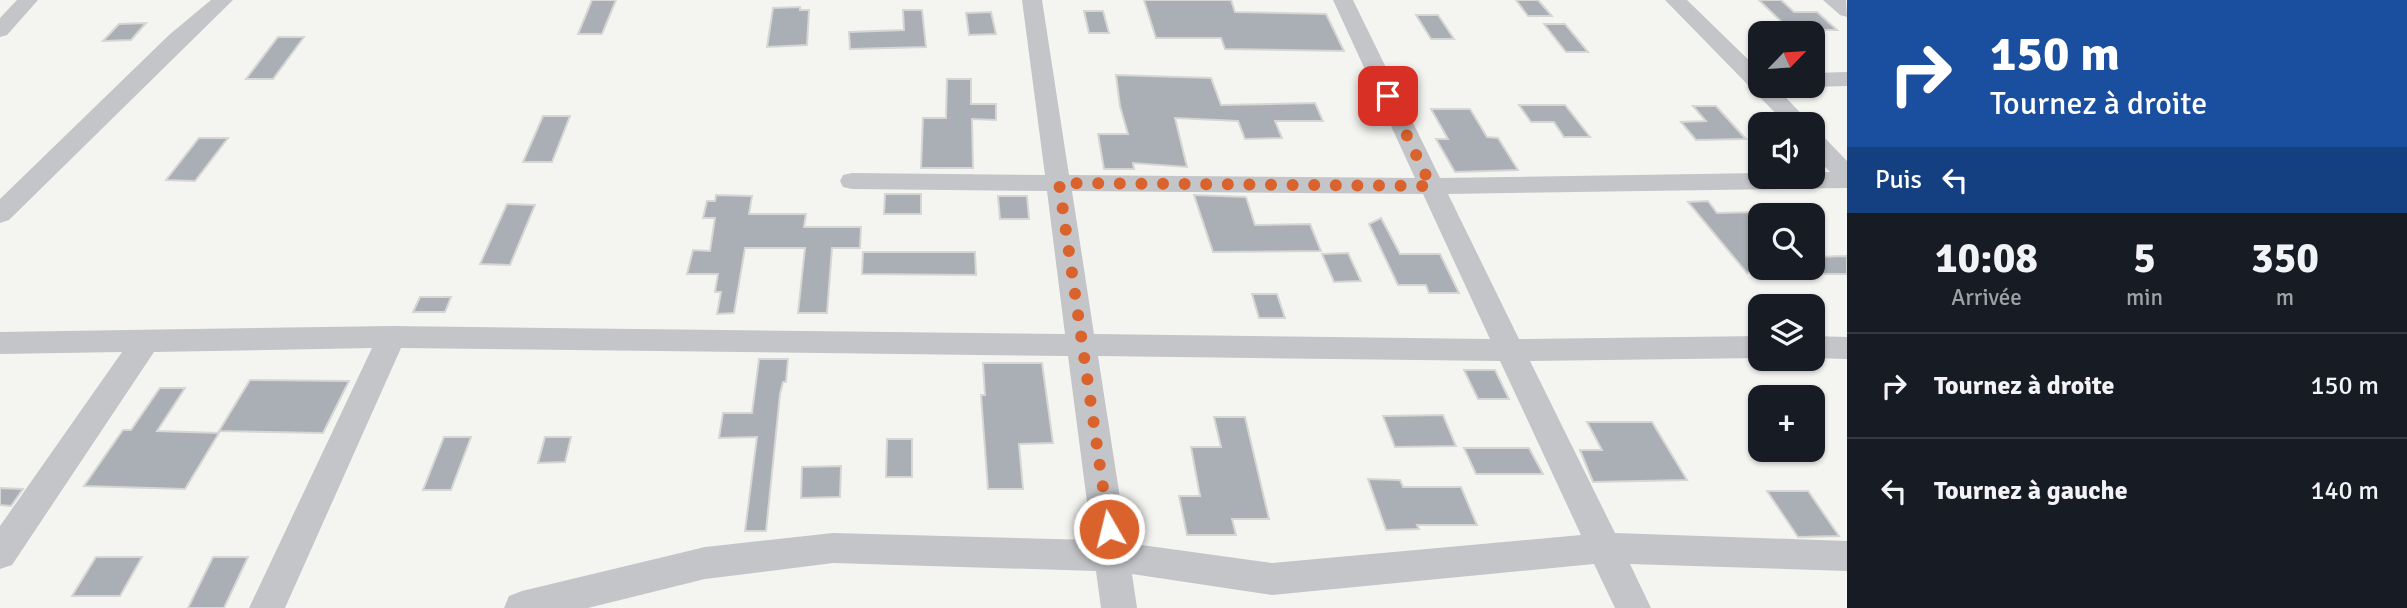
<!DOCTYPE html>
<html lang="fr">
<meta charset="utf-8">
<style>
:root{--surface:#171b24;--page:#242831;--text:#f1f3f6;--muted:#9ea1a6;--line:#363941}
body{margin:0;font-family:Signika,sans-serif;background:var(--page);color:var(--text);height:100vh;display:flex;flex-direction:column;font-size:26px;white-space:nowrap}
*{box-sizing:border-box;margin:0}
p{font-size:23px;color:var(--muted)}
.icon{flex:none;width:38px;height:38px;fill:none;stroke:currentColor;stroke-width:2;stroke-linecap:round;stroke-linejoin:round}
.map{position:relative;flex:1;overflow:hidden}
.details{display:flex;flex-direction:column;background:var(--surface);width:560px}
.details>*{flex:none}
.hud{background:#1a4fa0;color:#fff;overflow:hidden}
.needle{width:46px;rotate:65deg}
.tools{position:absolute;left:1748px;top:21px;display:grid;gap:14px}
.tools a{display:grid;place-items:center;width:77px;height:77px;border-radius:14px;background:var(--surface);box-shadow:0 2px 5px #0004;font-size:35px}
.pin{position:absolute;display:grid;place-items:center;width:60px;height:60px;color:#fff;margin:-30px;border-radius:14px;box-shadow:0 4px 10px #0006}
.me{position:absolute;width:77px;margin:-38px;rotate:352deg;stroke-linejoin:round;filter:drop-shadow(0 0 5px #0008)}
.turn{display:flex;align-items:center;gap:24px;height:147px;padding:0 28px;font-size:32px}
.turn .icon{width:91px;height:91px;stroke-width:2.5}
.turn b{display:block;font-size:49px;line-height:60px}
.then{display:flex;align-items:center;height:66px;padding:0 28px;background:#0003;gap:14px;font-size:26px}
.eta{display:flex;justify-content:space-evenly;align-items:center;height:119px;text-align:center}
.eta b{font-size:42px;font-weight:700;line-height:49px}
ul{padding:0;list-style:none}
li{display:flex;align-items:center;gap:21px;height:105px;padding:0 28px;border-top:2px solid var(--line)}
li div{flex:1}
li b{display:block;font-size:26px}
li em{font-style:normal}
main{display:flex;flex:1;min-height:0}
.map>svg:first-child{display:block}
.building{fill:#a9afb4;stroke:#d6d6d4;stroke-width:2}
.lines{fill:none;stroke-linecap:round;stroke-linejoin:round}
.minor{fill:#c3c5c9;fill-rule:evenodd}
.route{stroke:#d9622d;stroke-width:12;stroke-dasharray:0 21.6}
</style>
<main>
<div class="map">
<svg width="1847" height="608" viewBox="0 0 1847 608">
<rect width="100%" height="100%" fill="#f4f5f1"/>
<!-- building -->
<g class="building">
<polygon points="592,0 616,0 602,34 578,34"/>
<polygon points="1144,0 1231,0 1235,12 1326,14 1344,51 1225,49 1221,38 1156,38"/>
<polygon points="1516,0 1538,0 1552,16 1528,16"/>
<polygon points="1759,0 1781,0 1794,12 1817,12 1837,30 1790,30"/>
<polygon points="800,7 800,10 809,10 807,45 767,47 773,8"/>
<polygon points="903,10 922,10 926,47 850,49 849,32 904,30"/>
<polygon points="1084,11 1103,11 1109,33 1089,33"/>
<polygon points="991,12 996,34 969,35 966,13"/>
<polygon points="1416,15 1438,15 1454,39 1431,39"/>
<polygon points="146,23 131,40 103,41 119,24"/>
<polygon points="1544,24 1565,24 1588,52 1566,52"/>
<polygon points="278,37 304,37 273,79 246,79"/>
<polygon points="1116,75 1211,78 1221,105 1315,103 1323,121 1275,121 1282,138 1245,139 1238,121 1175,118 1187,167 1133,163 1134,169 1104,169 1098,134 1128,134 1120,106"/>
<polygon points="947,79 971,79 971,104 996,104 996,120 972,119 973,168 921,168 923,118 946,118"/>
<polygon points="1519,105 1565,105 1590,137 1564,137 1554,122 1531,122"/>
<polygon points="1693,106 1716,106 1746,139 1696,140 1681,122 1706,121"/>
<polygon points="1431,109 1470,109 1487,137 1498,138 1518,170 1455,172 1436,139 1448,139"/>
<polygon points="543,116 570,116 552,162 523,162"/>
<polygon points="199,138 228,138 195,181 166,180"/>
<polygon points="885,194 921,194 921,214 884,214"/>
<polygon points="716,195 752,196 749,214 806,214 804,227 861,227 860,248 832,248 827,313 798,313 805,248 745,248 734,313 717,314 721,292 715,292 718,274 687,274 693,250 710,251 715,218 703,218 707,201 715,201"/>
<polygon points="1194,195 1246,197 1255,225 1310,224 1321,251 1213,252"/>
<polygon points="998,196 1027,196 1029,219 1000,219"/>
<polygon points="1708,201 1717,213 1760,212 1760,272 1747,273 1688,202"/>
<polygon points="507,204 535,205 510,265 480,264"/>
<polygon points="1381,218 1400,254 1440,254 1459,293 1429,293 1426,285 1398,285 1369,224"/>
<polygon points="863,252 975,252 976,275 862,274"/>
<polygon points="1348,253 1361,281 1334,282 1322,254"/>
<polygon points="1847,256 1847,274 1813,274 1813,257"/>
<polygon points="1252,294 1277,294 1285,318 1259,318"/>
<polygon points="420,297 451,297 445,312 413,312"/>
<polygon points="759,359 788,359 786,382 783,382 780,394 766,531 745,531 757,437 719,438 723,413 752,413"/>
<polygon points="983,363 1042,363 1053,443 1019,444 1023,489 988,489 981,395 985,395"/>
<polygon points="1464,370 1495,370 1509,399 1478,399"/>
<polygon points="250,380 349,381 323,433 219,431"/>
<polygon points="160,388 185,388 157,431 219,433 185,489 84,486 123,430 131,430"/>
<polygon points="1443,415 1456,446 1395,447 1383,416"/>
<polygon points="1214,417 1245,417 1269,519 1232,519 1236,535 1187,535 1179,496 1200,496 1191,447 1221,447"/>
<polygon points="1587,422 1652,422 1687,480 1593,482 1580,450 1602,450"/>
<polygon points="444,437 471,437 451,490 423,490"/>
<polygon points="545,437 571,437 565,462 538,463"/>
<polygon points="887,439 912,439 912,477 886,477"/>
<polygon points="1464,448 1529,448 1543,474 1476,474"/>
<polygon points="841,466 840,497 801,498 802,467"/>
<polygon points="1368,479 1400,480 1403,487 1461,487 1477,525 1417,525 1419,529 1386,530"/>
<polygon points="0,488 23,489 11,506 0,505"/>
<polygon points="1767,491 1808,491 1839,536 1798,537"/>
<polygon points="96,557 142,557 120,596 72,596"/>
<polygon points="213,557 248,557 224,608 188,608"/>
</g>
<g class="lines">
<!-- minor -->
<g class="minor">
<polygon points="17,0 38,0 7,35 0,37 0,18"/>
<polygon points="211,0 233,0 9,220 0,223 0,199 169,35"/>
<path d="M1022,0H1042L1069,175L1415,178L1333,0H1353L1440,178L1760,173V177H1813V172H1830L1813,154V132L1821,134L1847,161V188L1448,194L1519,339L1760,336V358L1530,361L1615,533L1847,541V571L1630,564L1651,608H1615L1594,564L1272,595L1132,574L1137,608H1101L1096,571L833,563L705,579L588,608H504L509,596L522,591L705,547L833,533L1092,540L1068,356L401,348L285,608H249L372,348L154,352L12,565L0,569V526L122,352L0,354V332L392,326L1065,334L1047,191L852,189L843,187L840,181L843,175L852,173L1045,175ZM1072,191L1423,194L1490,339L1094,334ZM1098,356L1500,361L1581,535L1272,563L1127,543Z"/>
<polygon points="1665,0 1687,0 1760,71 1760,86 1775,86 1811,124 1786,124"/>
<polygon points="1823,0 1846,0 1847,17 1840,15"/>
<polygon points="1847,72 1847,86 1813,87 1809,86 1813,86 1813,73"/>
<polygon points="1813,336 1847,337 1847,359 1813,358"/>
</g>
</g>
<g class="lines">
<!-- route -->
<polyline class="route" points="1109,529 1059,183 1431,186 1388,96"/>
</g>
</svg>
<div class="tools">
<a><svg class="needle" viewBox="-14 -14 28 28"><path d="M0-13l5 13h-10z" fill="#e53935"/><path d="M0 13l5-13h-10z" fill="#9ea1a6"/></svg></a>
<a><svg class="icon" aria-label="sound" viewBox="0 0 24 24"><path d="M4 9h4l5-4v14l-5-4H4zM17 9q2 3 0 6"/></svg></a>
<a><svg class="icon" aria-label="search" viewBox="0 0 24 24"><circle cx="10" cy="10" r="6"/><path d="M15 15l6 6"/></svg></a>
<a><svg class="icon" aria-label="layers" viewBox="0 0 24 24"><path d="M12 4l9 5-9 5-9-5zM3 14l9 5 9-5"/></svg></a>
<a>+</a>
</div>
<div class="pin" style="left:1388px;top:96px;background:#d93025"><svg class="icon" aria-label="arrive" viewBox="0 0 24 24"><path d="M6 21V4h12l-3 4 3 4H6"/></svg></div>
<svg class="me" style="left:1109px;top:529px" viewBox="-20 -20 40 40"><circle r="17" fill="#d9622d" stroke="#fff" stroke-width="3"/><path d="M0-11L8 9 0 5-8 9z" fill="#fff"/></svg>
</div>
<section class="details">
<div class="hud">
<div class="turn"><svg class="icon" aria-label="right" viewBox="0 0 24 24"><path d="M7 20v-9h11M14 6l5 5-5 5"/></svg><div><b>150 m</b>Tournez à droite</div></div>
<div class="then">Puis<svg class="icon" aria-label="left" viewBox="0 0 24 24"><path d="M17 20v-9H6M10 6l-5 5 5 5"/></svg></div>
</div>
<div class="eta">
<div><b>10:08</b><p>Arrivée</p></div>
<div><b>5</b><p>min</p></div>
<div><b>350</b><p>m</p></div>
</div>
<ul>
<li><svg class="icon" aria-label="right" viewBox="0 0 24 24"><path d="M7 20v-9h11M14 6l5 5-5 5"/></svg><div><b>Tournez à droite</b></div><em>150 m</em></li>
<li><svg class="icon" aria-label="left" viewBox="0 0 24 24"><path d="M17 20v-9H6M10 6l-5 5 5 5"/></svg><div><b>Tournez à gauche</b></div><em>140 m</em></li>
</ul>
</section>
</main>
